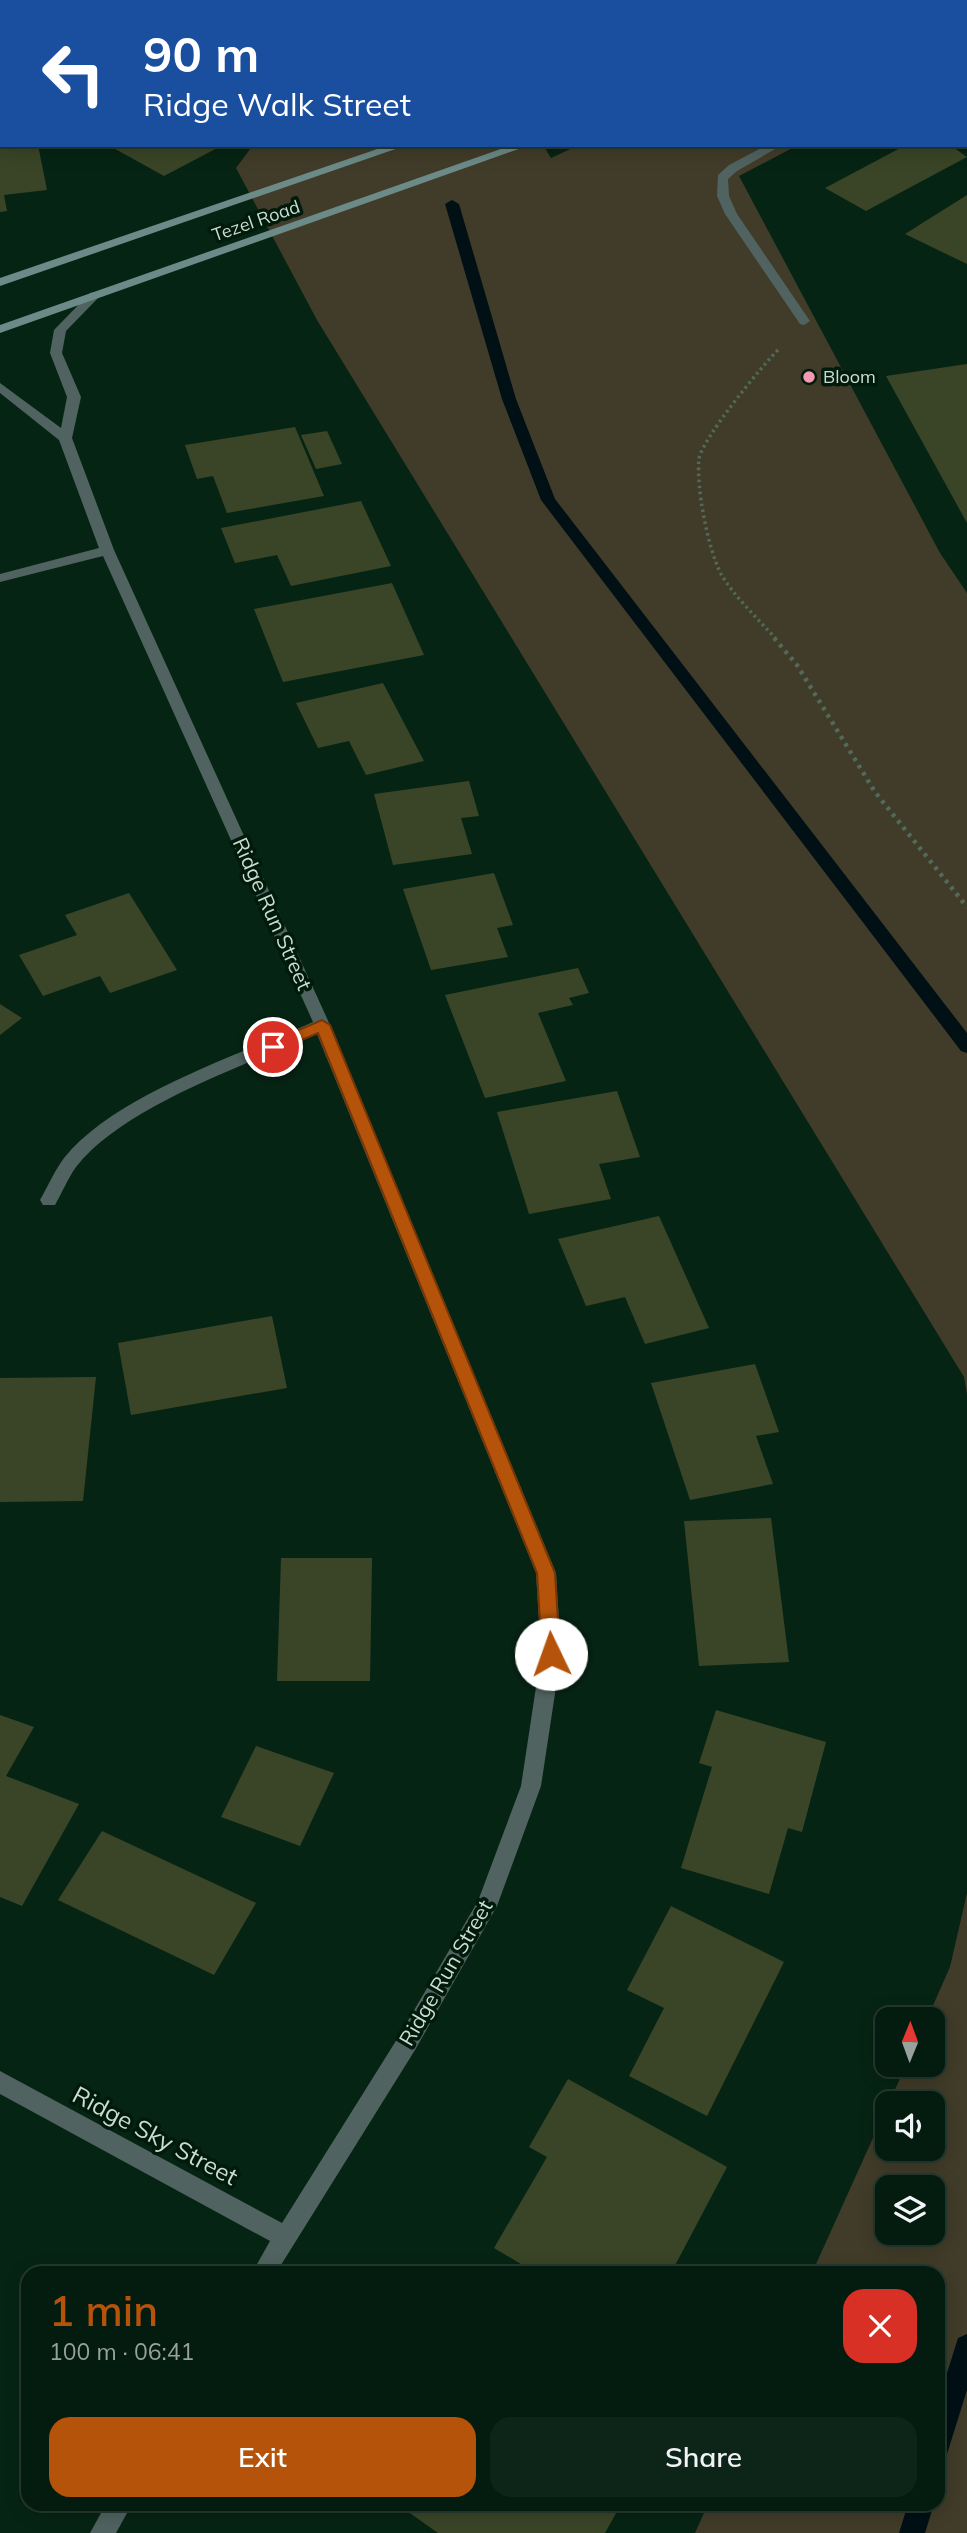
<!DOCTYPE html>
<meta charset="utf-8">
<style>
:root{--surface:#041b0f;--page:#0d2418;--text:#f1f3f6;--muted:#97a19e;--line:#25392f;--accent:#b45309}
body{margin:0;font-family:Mulish,sans-serif;background:var(--page);color:var(--text);height:100vh;display:flex;flex-direction:column;font-size:26px;white-space:nowrap}
*{box-sizing:border-box;margin:0}
p{font-size:23px;color:var(--muted)}
.icon{flex:none;width:38px;height:38px;fill:none;stroke:currentColor;stroke-width:2;stroke-linecap:round;stroke-linejoin:round}
.map{position:relative;flex:1;overflow:hidden}
.sheet{position:absolute;left:21px;top:2266px;width:924px;height:245px;display:flex;flex-direction:column;background:var(--surface);border-radius:21px;box-shadow:0 4px 18px #0003,0 0 0 2px var(--line)}
.sheet>*{flex:none}
.top-card{position:absolute;left:0px;top:0px;width:968px;height:147px;box-shadow:0 4px 18px #0003,0 0 0 2px var(--line);background:#1a4fa0;color:#fff;overflow:hidden}
.needle{width:46px;rotate:1deg}
.buttons{position:absolute;left:875px;top:2007px;display:grid;gap:14px}
.buttons a{display:grid;place-items:center;width:70px;height:70px;border-radius:14px;background:var(--surface);box-shadow:0 4px 18px #0003,0 0 0 2px var(--line);font-size:35px}
.pin{position:absolute;display:grid;place-items:center;width:60px;height:60px;color:#fff;margin:-30px;border:4px solid #fff;border-radius:50%;box-shadow:0 2px 7px #0007}
.me{position:absolute;width:77px;margin:-38px;rotate:357deg;stroke-linejoin:round;filter:drop-shadow(0 0 5px #0008)}
.turn{display:flex;align-items:center;gap:24px;height:147px;padding:0 28px;font-size:32px}
.turn .icon{width:91px;height:91px;stroke-width:2.5}
.turn b{display:block;font-size:49px;line-height:60px}
.round{display:grid;place-items:center;flex:none;width:74px;height:74px;border-radius:21px;background:var(--page)}
.head{display:flex;align-items:center;justify-content:space-between;height:119px;padding:0 28px}
h1{font-size:42px;font-weight:600;line-height:52px;color:var(--accent)}
.cta{display:flex;gap:14px;margin-top:auto;padding:14px 28px}
.cta a{flex:1;height:80px;border-radius:21px;background:var(--accent);color:#fff;font-size:28px;font-weight:600;line-height:80px;text-align:center}
.cta a+a{background:var(--page);color:var(--text)}
.map>svg:first-child{display:block}
.green{fill:#413c29;fill-rule:evenodd}
.lines{fill:none;stroke-linecap:round;stroke-linejoin:round}
.stream{fill:#001015;fill-rule:evenodd}
.building{fill:#3a4527}
.path-far1{stroke:#516a5b;stroke-width:3.5;stroke-dasharray:2.5 3.5;stroke-linecap:butt}
.path{stroke:#516a5b;stroke-width:4.5;stroke-dasharray:3.5 5;stroke-linecap:butt}
.lane{fill:#506361;fill-rule:evenodd}
.street{fill:#506361;fill-rule:evenodd}
.secondary{fill:#6c8a87;fill-rule:evenodd}
.route{fill:#b45309;stroke:#753606;stroke-width:2}
.poi-dot{fill:#f19ab2;stroke:#001a0b;stroke-width:2.5}
.labels{text-anchor:middle;stroke-width:7;stroke-linejoin:round;paint-order:stroke}
.far-street-label{font-size:18px;fill:#cbdcd0;stroke:#001a0b}
.far-poi-label{font-size:18px;fill:#cbdcd0;stroke:#001a0b;text-anchor:start}
.street-label{font-size:21px;fill:#cbdcd0;stroke:#001a0b}
.near-street-label{font-size:24px;fill:#cbdcd0;stroke:#001a0b}
</style>
<div class="map">
<svg width="967" height="2533" viewBox="0 0 967 2533">
<rect width="100%" height="100%" fill="#062414"/>
<!-- green -->
<g class="green">
<polygon points="276,0 639,0 276,2"/>
<polygon points="253,145 543,145 551,158 579,145 798,145 739,176 940,553 967,593 967,1394 964,1377 317,320 236,168"/>
<path d="M967,1893V2533H695L708,2504H938V2273H812L887,2107V2149H933V2104L889,2103L906,2065H933V2020L927,2019L950,1967ZM887,2188H933V2233H887Z"/>
</g>
<g class="lines">
<!-- stream -->
<g class="stream">
<rect x="344" y="0" width="12" height="2"/>
<polygon points="452,200 459,204 516,399 555,499 967,1033 967,1053 961,1051 541,500 502,399 445,204"/>
<polygon points="967,2334 967,2390 947,2454 938,2458 938,2402 958,2338"/>
<polygon points="908,2504 934,2504 925,2533 899,2533"/>
</g>
</g>
<!-- building -->
<g class="building">
<polygon points="0,145 38,145 47,190 4,195 7,211 0,212"/>
<polygon points="108,145 223,145 164,176"/>
<polygon points="906,145 950,145 967,157 866,211 825,188"/>
<polygon points="967,195 967,264 905,234"/>
<polygon points="967,364 967,523 886,376"/>
<polygon points="295,427 324,496 227,513 213,476 197,479 185,445"/>
<polygon points="327,431 342,464 316,469 301,435"/>
<polygon points="361,501 391,566 291,586 277,555 235,563 221,528"/>
<polygon points="392,583 424,655 283,682 254,609"/>
<polygon points="383,683 424,761 366,775 349,741 318,748 296,703"/>
<polygon points="469,781 479,816 461,818 472,854 393,865 374,794"/>
<polygon points="494,873 513,925 497,928 508,957 431,970 403,889"/>
<polygon points="129,893 177,970 110,993 100,976 43,996 19,955 77,935 65,915"/>
<polygon points="578,968 589,993 569,998 573,1005 538,1013 566,1081 485,1098 445,995"/>
<polygon points="0,1004 22,1018 0,1035"/>
<polygon points="617,1091 640,1157 599,1164 611,1199 529,1214 497,1112"/>
<polygon points="659,1216 709,1328 645,1344 625,1297 586,1306 558,1239"/>
<polygon points="272,1316 287,1388 131,1415 118,1343"/>
<polygon points="755,1364 779,1432 756,1436 773,1484 690,1500 651,1383"/>
<polygon points="96,1377 83,1501 0,1502 0,1378"/>
<polygon points="771,1518 789,1662 699,1666 684,1521"/>
<polygon points="281,1558 372,1558 370,1681 277,1681"/>
<polygon points="716,1710 826,1742 802,1832 788,1828 769,1894 681,1868 712,1767 699,1763"/>
<polygon points="0,1715 34,1727 6,1776 79,1804 22,1906 0,1897"/>
<polygon points="256,1746 334,1773 300,1846 221,1817"/>
<polygon points="102,1831 256,1903 214,1975 58,1900"/>
<polygon points="671,1906 784,1962 707,2116 629,2076 664,2008 627,1990"/>
<polygon points="568,2079 727,2167 671,2273 536,2273 494,2248 547,2157 529,2147"/>
<polygon points="397,2504 621,2504 605,2533 438,2533"/>
</g>
<g class="lines">
<!-- path-far1 -->
<path class="path-far1" d="M776,639C760,621 732,594 721,574C708,549 696,487 699,459C701,440 764,363 780,348"/>
<!-- path -->
<polyline class="path" points="774,638 797,665 875,792 967,907"/>
<!-- lane -->
<polygon class="lane" points="767,145 782,145 737,171 728,179 729,196 737,214 810,321 804,325 800,324 725,214 717,196 718,175 729,165"/>
<!-- street -->
<g class="street">
<rect x="42" y="0" width="12" height="2"/>
<polygon points="781,0 797,0 798,2 783,2"/>
<rect x="966" y="67" width="1" height="6"/>
<rect x="0" y="90" width="2" height="6"/>
<path d="M94,292L100,296L66,331L62,353L81,397L72,438L114,550L330,1025L556,1573L561,1654L541,1786L497,1906L415,2050L276,2273H252L270,2241L0,2094V2071L282,2223L399,2036L478,1901L521,1786L541,1654L536,1573L317,1034C246,1065 124,1106 76,1167C68,1178 62,1193 55,1205H43L40,1200C48,1186 55,1170 64,1158C115,1095 239,1055 313,1022L103,556L0,582V574L99,548L59,440L0,393V383L61,428L67,397L50,353L54,330L90,293Z"/>
<polygon points="106,2504 132,2504 116,2533 90,2533"/>
</g>
<!-- secondary -->
<g class="secondary">
<polygon points="702,0 714,0 701,2"/>
<polygon points="790,0 802,0 789,2"/>
<polygon points="389,145 407,145 0,286 0,278"/>
<polygon points="512,145 530,145 0,333 0,325"/>
</g>
</g>
<!-- route -->
<polygon class="route" points="322,1020 330,1025 555,1573 560,1654 557,1660 551,1662 544,1660 542,1654 537,1573 318,1033 273,1052 266,1047 268,1043"/>
<!-- markers -->
<circle class="poi-dot" cx="809" cy="377" r="7"/>
<g class="labels">
<!-- far-street labels -->
<g class="far-street-label">
<text transform="translate(256 221) rotate(-19)" y="6">Tezel Road</text>
</g>
<!-- far-poi labels -->
<g class="far-poi-label">
<text x="823" y="383">Bloom</text>
</g>
<!-- street labels -->
<g class="street-label">
<text transform="translate(272 914) rotate(66)" y="7">Ridge Run Street</text>
<text transform="translate(446 1973) rotate(-60)" y="7">Ridge Run Street</text>
</g>
<!-- near-street labels -->
<g class="near-street-label">
<text transform="translate(155 2136) rotate(28)" y="8">Ridge Sky Street</text>
</g>
</g>
</svg>
<div class="buttons">
<a><svg class="needle" viewBox="-14 -14 28 28"><path d="M0-13l5 13h-10z" fill="#e53935"/><path d="M0 13l5-13h-10z" fill="#97a19e"/></svg></a>
<a><svg class="icon" aria-label="sound" viewBox="0 0 24 24"><path d="M4 9h4l5-4v14l-5-4H4zM17 9q2 3 0 6"/></svg></a>
<a><svg class="icon" aria-label="layers" viewBox="0 0 24 24"><path d="M12 4l9 5-9 5-9-5zM3 14l9 5 9-5"/></svg></a>
</div>
<div class="pin" style="left:273px;top:1047px;background:#d93025"><svg class="icon" aria-label="arrive" viewBox="0 0 24 24"><path d="M6 21V4h12l-3 4 3 4H6"/></svg></div>
<svg class="me" style="left:551px;top:1654px" viewBox="-20 -20 40 40"><circle r="19" fill="#fff"/><path d="M0-13L10 11 0 6-10 11z" fill="#b45309"/></svg>
<div class="top-card">
<div class="turn"><svg class="icon" aria-label="left" viewBox="0 0 24 24"><path d="M17 20v-9H6M10 6l-5 5 5 5"/></svg><div><b>90 m</b>Ridge Walk Street</div></div>
</div>
<section class="sheet">
<div class="head"><div><h1>1 min</h1><p>100 m · 06:41</p></div><a class="round" style="background:#d93025;color:#fff"><svg class="icon" aria-label="close" viewBox="0 0 24 24"><path d="M6 6l12 12M18 6L6 18"/></svg></a></div>
<div class="cta"><a>Exit</a><a>Share</a></div>
</section>
</div>
